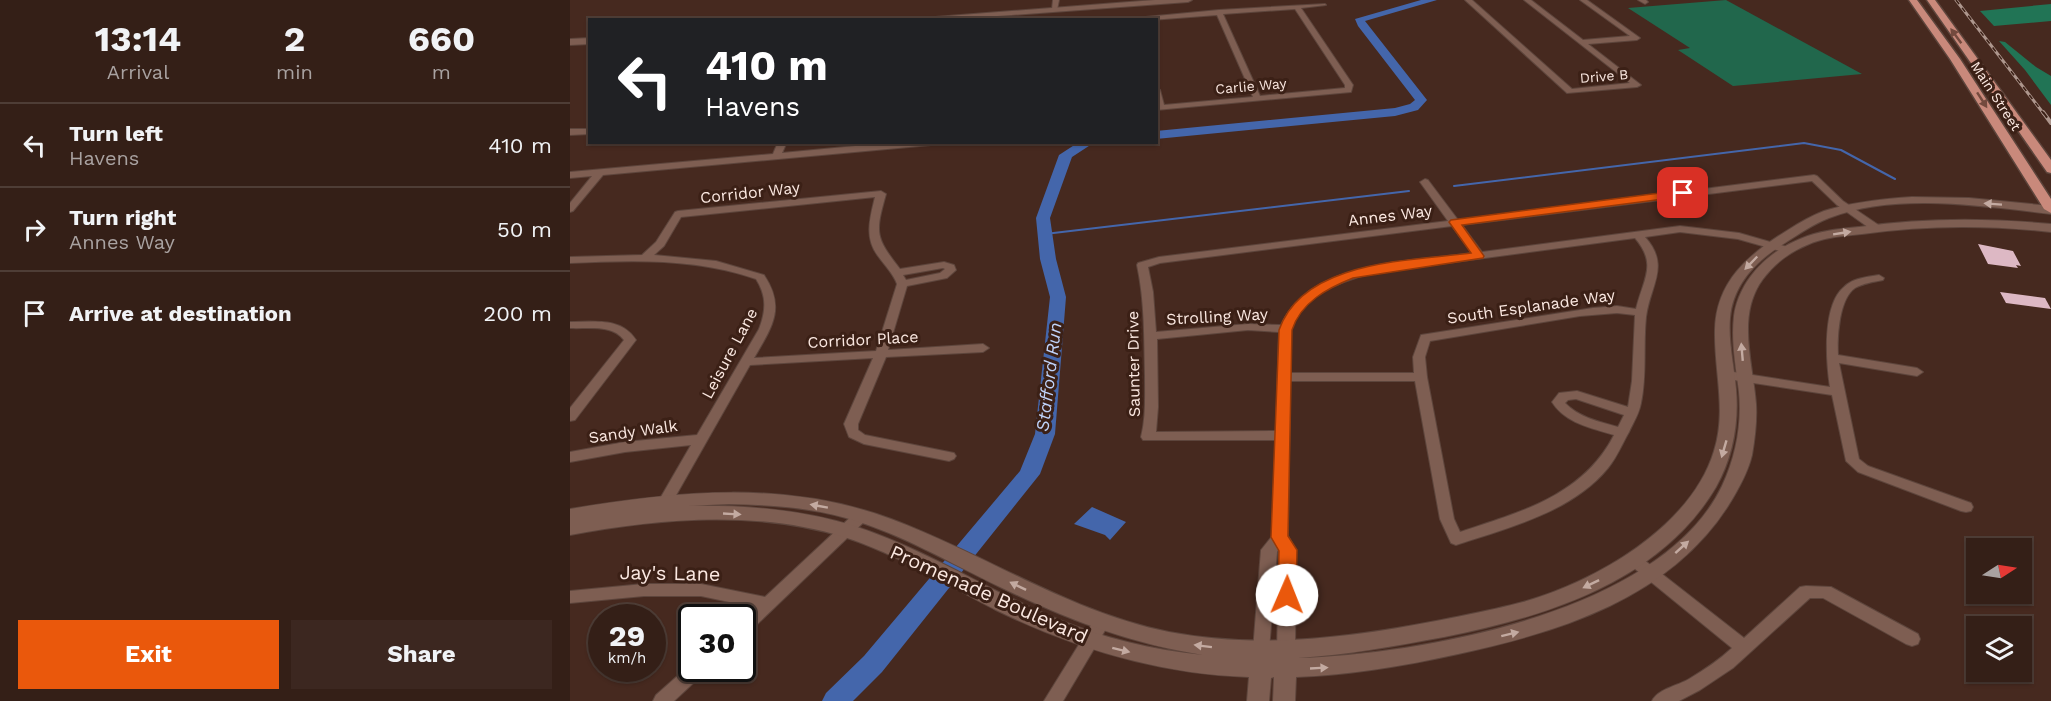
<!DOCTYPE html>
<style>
:root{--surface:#341f17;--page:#3c2720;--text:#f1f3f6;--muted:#a9a2a1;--line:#4e3d36;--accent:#ea580c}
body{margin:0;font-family:"Work Sans",sans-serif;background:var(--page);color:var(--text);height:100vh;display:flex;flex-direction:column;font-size:22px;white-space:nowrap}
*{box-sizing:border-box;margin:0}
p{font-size:20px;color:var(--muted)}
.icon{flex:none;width:33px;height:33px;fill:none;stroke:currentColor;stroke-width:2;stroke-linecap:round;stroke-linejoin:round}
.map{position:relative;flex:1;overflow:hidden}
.side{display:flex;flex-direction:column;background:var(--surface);width:570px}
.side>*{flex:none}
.guide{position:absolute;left:18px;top:18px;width:570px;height:126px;border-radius:0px;box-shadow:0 2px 4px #0004,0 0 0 2px var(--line);background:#202124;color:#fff;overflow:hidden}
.needle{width:39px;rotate:78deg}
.fabs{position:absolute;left:1396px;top:538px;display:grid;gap:12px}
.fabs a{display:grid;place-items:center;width:66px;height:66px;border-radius:0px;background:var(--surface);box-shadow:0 2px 4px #0004,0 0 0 2px var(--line);font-size:30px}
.speed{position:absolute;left:18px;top:604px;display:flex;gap:12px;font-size:30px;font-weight:700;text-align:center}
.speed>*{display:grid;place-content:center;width:78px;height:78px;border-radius:50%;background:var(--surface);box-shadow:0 2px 4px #0004,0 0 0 2px var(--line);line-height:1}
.speed small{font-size:15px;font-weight:400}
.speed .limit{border:3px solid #111;border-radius:9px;background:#fff;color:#111}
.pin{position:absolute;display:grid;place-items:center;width:51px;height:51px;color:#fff;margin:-26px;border-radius:12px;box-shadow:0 3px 9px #0006}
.me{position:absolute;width:66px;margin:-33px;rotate:1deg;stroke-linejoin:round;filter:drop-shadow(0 0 4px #0008)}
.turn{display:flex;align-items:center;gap:21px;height:126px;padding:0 18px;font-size:27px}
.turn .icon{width:78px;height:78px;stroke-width:2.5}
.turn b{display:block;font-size:42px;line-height:51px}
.eta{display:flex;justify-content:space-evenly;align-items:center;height:102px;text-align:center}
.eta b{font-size:36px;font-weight:700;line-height:42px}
.action{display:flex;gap:12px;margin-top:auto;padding:12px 18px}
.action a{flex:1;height:69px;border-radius:0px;background:var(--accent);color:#fff;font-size:24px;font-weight:700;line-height:69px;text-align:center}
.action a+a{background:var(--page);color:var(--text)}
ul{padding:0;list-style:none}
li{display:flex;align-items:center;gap:18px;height:84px;padding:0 18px;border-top:2px solid var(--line)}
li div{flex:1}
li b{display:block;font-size:22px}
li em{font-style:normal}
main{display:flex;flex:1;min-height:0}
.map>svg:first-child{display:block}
.green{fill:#21674c}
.forest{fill:#217455}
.water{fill:#4466ab}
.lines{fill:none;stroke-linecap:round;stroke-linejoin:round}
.stream{stroke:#4466ab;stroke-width:2}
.river{fill:#4466ab;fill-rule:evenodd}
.building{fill:#ddb8c4}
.minor-casing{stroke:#5d453c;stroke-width:2}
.tertiary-casing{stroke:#5d453c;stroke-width:2}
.trunk-casing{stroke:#5d453c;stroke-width:3}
.minor{fill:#7e5e52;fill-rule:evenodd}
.tertiary{fill:#7e5e52;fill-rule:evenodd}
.trunk{fill:#c9897b;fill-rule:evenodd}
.rail-far1-casing{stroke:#ad968d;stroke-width:3}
.rail-casing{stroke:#ad968d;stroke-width:4}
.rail-far1{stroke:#3b2016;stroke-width:1.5;stroke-dasharray:5;stroke-linecap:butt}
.rail{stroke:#3b2016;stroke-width:2;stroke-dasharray:7;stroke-linecap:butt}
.oneway{fill:#744a3e}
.oneway2{fill:#c3aaa1}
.route{fill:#ea580c;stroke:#983908;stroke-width:1.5}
.labels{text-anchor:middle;stroke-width:6;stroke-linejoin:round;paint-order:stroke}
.far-street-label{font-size:14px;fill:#fbe8e1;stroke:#3b2016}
.street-label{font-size:16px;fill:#fbe8e1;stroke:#3b2016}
.water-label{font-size:18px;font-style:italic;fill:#bfd3fa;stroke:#3b2016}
.near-street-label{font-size:20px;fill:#fbe8e1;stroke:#3b2016}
</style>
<main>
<section class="side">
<div class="eta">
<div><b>13:14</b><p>Arrival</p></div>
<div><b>2</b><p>min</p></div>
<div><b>660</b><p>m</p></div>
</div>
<ul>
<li><svg class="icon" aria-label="left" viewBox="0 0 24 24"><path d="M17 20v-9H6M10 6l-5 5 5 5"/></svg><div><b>Turn left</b><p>Havens</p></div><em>410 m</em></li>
<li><svg class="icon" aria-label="right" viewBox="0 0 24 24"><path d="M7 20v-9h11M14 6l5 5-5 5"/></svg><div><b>Turn right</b><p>Annes Way</p></div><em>50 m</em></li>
<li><svg class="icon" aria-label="arrive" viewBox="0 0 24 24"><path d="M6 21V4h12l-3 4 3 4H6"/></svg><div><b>Arrive at destination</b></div><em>200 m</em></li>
</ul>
<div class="action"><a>Exit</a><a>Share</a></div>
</section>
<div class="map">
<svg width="1481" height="701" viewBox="0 0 1481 701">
<rect width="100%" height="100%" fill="#46291f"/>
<!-- green -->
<polygon class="green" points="1156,0 1292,74 1163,86 1108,50 1120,48 1058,8"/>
<!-- forest -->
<g class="forest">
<polygon points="1481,4 1481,21 1424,26 1410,11"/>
<polygon points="1429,41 1435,42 1466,67 1481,76 1481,105 1455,70"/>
</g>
<!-- water -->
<polygon class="water" points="522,507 556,522 540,540 535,535 504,524"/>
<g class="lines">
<!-- stream -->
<g class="stream">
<polyline points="884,186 1234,143 1271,150 1325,179"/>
<polyline points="475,234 839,191"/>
</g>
<!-- river -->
<g class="river">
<polygon points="851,0 867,0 795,21 857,100 848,110 825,116 586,139 586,131 825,108 840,104 845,100 788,26 785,19"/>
<polygon points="509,142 525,142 502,157 480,218 486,259 496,297 485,434 470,474 312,672 283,701 252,701 256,693 294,656 450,471 465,434 480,297 470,259 466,218 489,155"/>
</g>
</g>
<!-- building -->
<g class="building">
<polygon points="1408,244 1443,251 1451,266 1446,265 1448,268 1418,264"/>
<polygon points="1430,292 1475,298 1481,309 1436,303"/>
</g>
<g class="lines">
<!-- minor casing -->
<g class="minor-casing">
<g id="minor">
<polygon points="483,0 489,0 487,10 482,9"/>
<polygon points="895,0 902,0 1002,89 1060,83 954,0 961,0 1013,40 1060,36 1010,0 1017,0 1070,38 1067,40 1018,44 1071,85 1067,87 997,93"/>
<polygon points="1068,0 1076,0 1078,2 1075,4"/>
<path d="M755,4L756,5L731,8L783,85L781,92L586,110V88L590,90L594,105L683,97L647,15L581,20H544L649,10ZM725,9L775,85V88L690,96L653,14Z"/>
<polygon points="0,129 20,129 20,134 0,135"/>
<polygon points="208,142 217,142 212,153 327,142 365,142 361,145 33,175 3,211 0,212 0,203 22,176 0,178 0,172 203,154"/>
<path d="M1244,175L1247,176L1273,201L1310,226V230H1302L1267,205L1242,181L892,225L912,252L1110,226L1169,233L1221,248L1222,250L1217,253L1168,239L1110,232L1075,237C1101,266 1080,285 1076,317C1073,346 1077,375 1071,403C1069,414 1063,423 1059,432C1052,444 1047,457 1038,468C1002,512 938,528 886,545L881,543L870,519L845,381H720L718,536L726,550L725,652L722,657L716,659L710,657L707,652L709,548L707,552L699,650L697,655L691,657L685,655L683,650L691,550L703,535L706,440H573L571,437C576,417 575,397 575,377C574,339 575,302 567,265L568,263L589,257L878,221L850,182L855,179L858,180L888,220ZM882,226L902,253C840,262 742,260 711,325L678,324L586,332L583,292L578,267L590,263ZM1065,238C1088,265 1073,279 1066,309L1047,306L1023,308L851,335L843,357L844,373H720C720,359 719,344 721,331C726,296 773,281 802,273ZM1047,313L1065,315L1062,381L1058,407L1007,391L989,393L982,402C995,423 1021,428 1044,435C1013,496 950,512 890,532L884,519L857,377L855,357L860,341L1010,316ZM678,330L709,332L706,431L586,432L588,407L587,339ZM1006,399L1054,415L1048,427C1030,422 1008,417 995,403L998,400Z"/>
<path d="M311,191L316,194C305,233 305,237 330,269L374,262L384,265L386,270L377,278L337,286L318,350L413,344L419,348L413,352L316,357L288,424V430L295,435L384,453L386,456L384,459L379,461L294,444L279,437L274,424L303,358L180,365L96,513L91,514L86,513L84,509L121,445L55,452L0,462V452L55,442L127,435L189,329C196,311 197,296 186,279C126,258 63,260 0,263V257L72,255L86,242L105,212L108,211ZM305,197C300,218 294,238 308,256C315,266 323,273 327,284L306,351L184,358C202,327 216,308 194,275L146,261L84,255L94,246L111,217ZM373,268L375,269L370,273L336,280L333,275Z"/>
<path d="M1309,275L1314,278L1313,280C1303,282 1294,283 1285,288C1269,299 1267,337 1268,355L1347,368L1353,372L1347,376L1269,363L1289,459L1298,466L1401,503L1403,507L1401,511L1396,512L1391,511L1288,472L1276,461L1262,395L1157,379L1151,375L1157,371L1260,387C1256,361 1252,305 1274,287C1283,278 1297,277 1309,275Z"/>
<path d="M0,322C24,322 51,317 66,340L5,420L0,421V408L54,340C42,324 18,329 0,328Z"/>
<polygon points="291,511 296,512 298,516 296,520 178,633 172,635 172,618 183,607 131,596 74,596 0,603 0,591 74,584 131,584 195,597 286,512"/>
<path d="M1064,554L1069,556L1174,638L1230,587L1236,586L1261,587L1348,634L1350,639L1348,644L1342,646L1336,644L1253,598H1240L1163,668L1130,690L1109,701H1082C1088,689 1107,686 1119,679C1134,670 1149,660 1162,648L1059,564L1056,560L1059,556Z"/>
<polygon points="532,615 538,617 540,622 493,701 474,701 526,617"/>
<polygon points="121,664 122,669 136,669 133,674 104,701 83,701 86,695"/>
</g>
</g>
<!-- tertiary casing -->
<g class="tertiary-casing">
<g id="tertiary">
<polygon points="585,0 622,0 618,2 373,20 327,20"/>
<polygon points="20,38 20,44 0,45 0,39"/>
<path d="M1342,197L1399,198L1481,206V214C1413,206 1325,192 1259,218C1243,224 1229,234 1215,243C1187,260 1163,284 1160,318C1158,342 1164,365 1166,389C1169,422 1163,457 1146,487C1090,582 975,617 874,637C825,646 777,655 728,658C853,654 1092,612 1152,486C1166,456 1172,424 1169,392C1166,367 1161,342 1164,316C1169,281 1197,252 1230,239C1248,231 1269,229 1289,227C1353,218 1417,218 1481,224V232C1418,225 1355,225 1292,234C1274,236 1254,237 1237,245C1220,252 1204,264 1193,279C1166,315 1183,363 1186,404C1187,420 1185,438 1182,455C1178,472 1168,490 1158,506C1099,598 990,632 888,654C834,666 780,675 726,677L725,701H703L704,677L701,678L699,701H677L679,677C590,674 506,649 426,610C377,585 327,554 274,537C186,510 90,518 0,535V509C107,491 217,480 321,519C415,554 499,612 599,632C688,649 778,638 866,621C895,615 924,610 953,602C1025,582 1121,527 1144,451C1157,410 1144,372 1145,330C1146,281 1179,254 1218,230C1229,223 1241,216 1254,211C1282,202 1312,199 1342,197ZM159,504C198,505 238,507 276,518C330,533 380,563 430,587C496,619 561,644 633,655C583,650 533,638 487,619C419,591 357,550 287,527C232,509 173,505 116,506Z"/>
</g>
</g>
<!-- trunk casing -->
<g class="trunk-casing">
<g id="trunk">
<polygon points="1339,0 1347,0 1390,59 1481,199 1481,213 1474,209 1380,59"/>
<polygon points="1357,0 1365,0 1481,160 1481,173 1477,172"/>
</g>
</g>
<!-- minor -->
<use href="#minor" class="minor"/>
<!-- tertiary -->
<use href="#tertiary" class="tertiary"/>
<!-- trunk -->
<use href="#trunk" class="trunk"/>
<!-- rail-far1 casing -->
<g class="rail-far1-casing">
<polyline id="rail-far1" points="1386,0 1474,114"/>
</g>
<!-- rail casing -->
<g class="rail-casing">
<polyline id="rail" points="1473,112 1481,123"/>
</g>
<!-- rail-far1 -->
<use href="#rail-far1" class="rail-far1"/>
<!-- rail -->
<use href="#rail" class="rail"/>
</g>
<!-- one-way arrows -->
<defs><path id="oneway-solid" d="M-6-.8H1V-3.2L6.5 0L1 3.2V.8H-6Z" transform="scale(1.5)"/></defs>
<g class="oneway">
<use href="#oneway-solid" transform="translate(1386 36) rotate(-126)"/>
<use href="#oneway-solid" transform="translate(1412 100) rotate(57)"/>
</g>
<g class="oneway2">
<use href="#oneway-solid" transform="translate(1423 204) rotate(-176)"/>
<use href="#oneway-solid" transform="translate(1272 233) rotate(-9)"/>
<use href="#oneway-solid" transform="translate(1181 263) rotate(134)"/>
<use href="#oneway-solid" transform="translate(1172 352) rotate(-95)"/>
<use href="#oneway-solid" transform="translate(1154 449) rotate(106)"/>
<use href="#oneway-solid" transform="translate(249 506) rotate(-170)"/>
<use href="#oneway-solid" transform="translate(162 514) rotate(3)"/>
<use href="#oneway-solid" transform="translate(1112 547) rotate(-42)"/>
<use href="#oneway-solid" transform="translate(1021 584) rotate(154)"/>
<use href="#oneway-solid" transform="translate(448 586) rotate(-154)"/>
<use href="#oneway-solid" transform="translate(940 634) rotate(-14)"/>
<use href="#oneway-solid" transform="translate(633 646) rotate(-173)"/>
<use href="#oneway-solid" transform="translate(551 650) rotate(14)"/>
<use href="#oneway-solid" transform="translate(749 668) rotate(-3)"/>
</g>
<!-- route -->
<path class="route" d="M1113,190L1117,191V196L892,225L914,256L913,258L783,278C758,288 731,302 722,330L718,536L727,550L726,595L724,601L717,603L711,601L708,595L709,551L701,537L709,330C733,260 840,261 901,253L879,222L881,220Z"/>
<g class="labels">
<!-- far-street labels -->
<g class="far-street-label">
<text transform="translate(1034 76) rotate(-5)" y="5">Drive B</text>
<text transform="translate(681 86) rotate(-5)" y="5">Carlie Way</text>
<text transform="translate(1426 96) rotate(57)" y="5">Main Street</text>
</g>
<!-- street labels -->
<g class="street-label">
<text transform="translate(180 192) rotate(-6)" y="6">Corridor Way</text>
<text transform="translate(820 215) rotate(-7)" y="6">Annes Way</text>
<text transform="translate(961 306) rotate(-8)" y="6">South Esplanade Way</text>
<text transform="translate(647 316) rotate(-3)" y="6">Strolling Way</text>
<text transform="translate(293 339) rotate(-3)" y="6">Corridor Place</text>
<text transform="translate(159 353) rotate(-62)" y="6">Leisure Lane</text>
<text transform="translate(563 364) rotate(-91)" y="6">Saunter Drive</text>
<text transform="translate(63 431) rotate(-8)" y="6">Sandy Walk</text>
</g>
<!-- water labels -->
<g class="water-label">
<text transform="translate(479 377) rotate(-83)" y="6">Stafford Run</text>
</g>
<!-- near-street labels -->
<g class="near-street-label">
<text transform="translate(100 573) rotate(1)" y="7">Jay's Lane</text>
<text transform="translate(419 594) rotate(24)" y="7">Promenade Boulevard</text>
</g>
</g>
</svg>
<div class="fabs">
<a><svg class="needle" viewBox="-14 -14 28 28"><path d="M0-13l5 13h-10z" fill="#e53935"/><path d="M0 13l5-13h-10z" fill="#a9a2a1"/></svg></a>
<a><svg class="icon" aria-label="layers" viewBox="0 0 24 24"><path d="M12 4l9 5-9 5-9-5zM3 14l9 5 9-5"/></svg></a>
</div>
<div class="speed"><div>29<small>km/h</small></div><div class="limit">30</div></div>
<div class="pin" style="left:1113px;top:193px;background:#d93025"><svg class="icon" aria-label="arrive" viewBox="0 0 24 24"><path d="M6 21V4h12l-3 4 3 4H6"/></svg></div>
<svg class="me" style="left:717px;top:595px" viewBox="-20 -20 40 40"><circle r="19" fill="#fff"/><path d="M0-13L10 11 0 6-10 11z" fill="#ea580c"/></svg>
<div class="guide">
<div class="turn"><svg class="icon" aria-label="left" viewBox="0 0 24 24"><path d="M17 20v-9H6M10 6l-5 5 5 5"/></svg><div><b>410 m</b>Havens</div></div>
</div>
</div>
</main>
